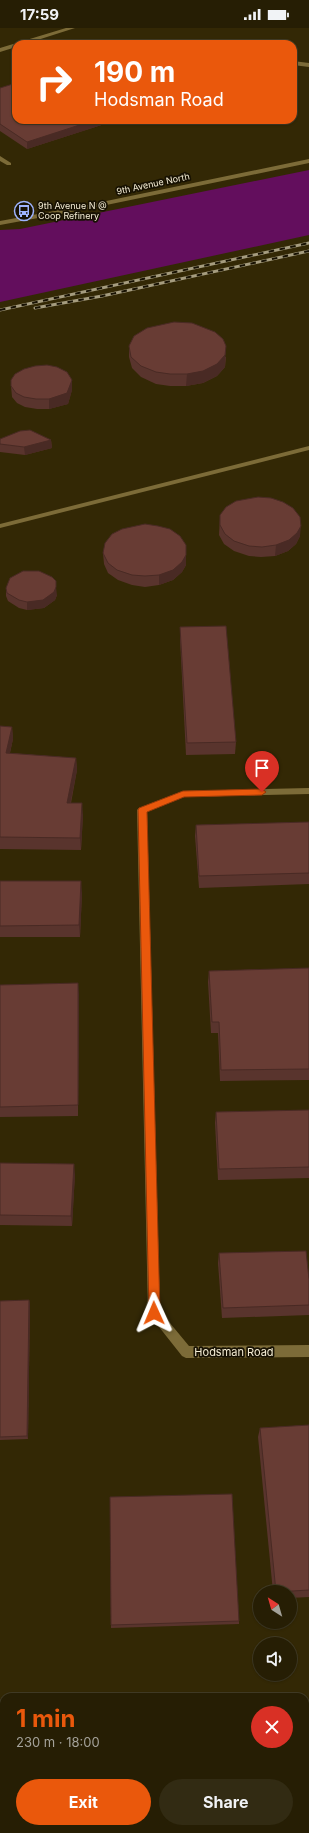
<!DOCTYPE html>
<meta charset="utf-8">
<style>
:root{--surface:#261e04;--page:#322b13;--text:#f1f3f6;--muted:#a4a29a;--line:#423c26;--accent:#ea580c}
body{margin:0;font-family:Inter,sans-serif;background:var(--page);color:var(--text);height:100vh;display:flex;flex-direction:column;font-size:15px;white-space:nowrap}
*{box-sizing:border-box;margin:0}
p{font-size:13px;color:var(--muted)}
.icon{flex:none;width:22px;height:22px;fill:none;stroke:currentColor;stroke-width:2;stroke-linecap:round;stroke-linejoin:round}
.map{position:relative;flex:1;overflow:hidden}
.panel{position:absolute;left:0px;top:1665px;width:309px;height:140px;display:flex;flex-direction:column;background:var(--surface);border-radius:12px 12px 0 0;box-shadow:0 1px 3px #0004,0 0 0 1px var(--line)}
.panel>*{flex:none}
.top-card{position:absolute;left:12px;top:12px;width:285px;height:84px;border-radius:12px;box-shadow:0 1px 3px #0004,0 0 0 1px var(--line);background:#ea580c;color:#fff;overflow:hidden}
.needle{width:26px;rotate:323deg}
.tools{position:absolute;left:253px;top:1557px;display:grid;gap:8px}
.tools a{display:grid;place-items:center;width:44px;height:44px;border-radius:50%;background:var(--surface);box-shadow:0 1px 3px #0004,0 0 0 1px var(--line);font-size:20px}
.pin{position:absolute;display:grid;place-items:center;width:34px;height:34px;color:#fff;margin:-41px -17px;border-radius:50% 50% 50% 0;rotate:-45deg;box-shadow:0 0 4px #0007}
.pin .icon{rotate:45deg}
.me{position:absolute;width:44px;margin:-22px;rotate:359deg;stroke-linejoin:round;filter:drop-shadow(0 0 3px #0008)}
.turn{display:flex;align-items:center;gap:14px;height:84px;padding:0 16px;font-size:18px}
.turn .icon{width:52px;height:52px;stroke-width:2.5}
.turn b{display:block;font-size:28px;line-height:34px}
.round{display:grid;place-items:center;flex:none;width:42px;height:42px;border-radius:21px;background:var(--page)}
.head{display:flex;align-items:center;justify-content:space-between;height:68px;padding:0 16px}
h1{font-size:24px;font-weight:700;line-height:30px;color:var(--accent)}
.primary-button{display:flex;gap:8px;margin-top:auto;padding:8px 16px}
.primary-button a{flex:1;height:46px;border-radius:24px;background:var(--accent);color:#fff;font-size:16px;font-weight:700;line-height:46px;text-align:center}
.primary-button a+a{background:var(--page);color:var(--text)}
.status{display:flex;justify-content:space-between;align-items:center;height:28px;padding:0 20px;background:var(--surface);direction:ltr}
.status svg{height:11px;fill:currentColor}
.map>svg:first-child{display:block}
.green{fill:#630e5d}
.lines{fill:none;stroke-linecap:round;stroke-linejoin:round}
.minor{fill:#7c6b38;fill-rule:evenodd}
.highway{fill:#f0c528;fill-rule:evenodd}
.rail-casing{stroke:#a59c7f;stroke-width:3}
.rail{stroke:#171102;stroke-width:2;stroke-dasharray:5.5;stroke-linecap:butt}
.wall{fill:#59342d}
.shaded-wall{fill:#492a24}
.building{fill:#683c34;stroke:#492a24}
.route{fill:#ea580c;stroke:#983908}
.labels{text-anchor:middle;stroke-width:3.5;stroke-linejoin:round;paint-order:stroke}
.far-street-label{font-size:9px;fill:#f5edd5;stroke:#171102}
.far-poi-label{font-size:9px;fill:#f5edd5;stroke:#171102;text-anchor:start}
.street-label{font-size:11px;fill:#f5edd5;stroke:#171102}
</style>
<div class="status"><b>17:59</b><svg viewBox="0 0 49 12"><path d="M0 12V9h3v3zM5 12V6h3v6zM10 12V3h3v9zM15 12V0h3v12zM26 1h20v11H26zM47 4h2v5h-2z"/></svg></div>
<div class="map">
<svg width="309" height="1805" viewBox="0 0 309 1805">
<rect width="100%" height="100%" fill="#332805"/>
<!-- green -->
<polygon class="green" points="309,142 309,207 0,274 0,202 20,201"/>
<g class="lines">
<!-- minor -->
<g class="minor">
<polygon points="66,0 75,0 25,16 16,16 16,19 0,24 0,20"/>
<polygon points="293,33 309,35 309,39 293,37"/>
<polygon points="0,128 11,135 11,137 7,137 0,133"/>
<polygon points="309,131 309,135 87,181 0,197 0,193 87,177"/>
<polygon points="309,418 309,422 0,500 0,496"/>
<polygon points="309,760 309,766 184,769 147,784 160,1283 189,1318 309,1317 309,1329 186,1330 182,1328 148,1285 137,782 139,780 183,763"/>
</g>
<!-- highway -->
<g class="highway">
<polygon points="305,1790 309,1790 309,1805 299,1805 297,1801 305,1801"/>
<polygon points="183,1801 273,1801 271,1805 181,1805"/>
</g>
<!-- rail casing -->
<g class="rail-casing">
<g id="rail">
<polyline points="35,280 102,268 309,223"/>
<polyline points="0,282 309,215"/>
</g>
</g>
<!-- rail -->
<use href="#rail" class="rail"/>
</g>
<!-- wall -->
<g class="wall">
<polygon points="0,60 16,92 117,92 27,121 0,103"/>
<polygon points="129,318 226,329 225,339 217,348 203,355 186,358 170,358 156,356 141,349 132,340 129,329"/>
<polygon points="11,358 72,362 68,376 49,381 37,381 25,379 17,375 12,369"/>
<polygon points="0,411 51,412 52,420 25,427 0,424"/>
<polygon points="220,487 300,508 296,516 288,523 275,528 261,529 249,528 234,523 224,516 219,507"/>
<polygon points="103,525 186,537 182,544 173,552 159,557 145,559 132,557 118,552 108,545 104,536"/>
<polygon points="6,560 57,567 55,572 44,580 27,582 19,580 8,573 6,568"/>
<polygon points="180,599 236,714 235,726 186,727 180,611"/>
<polygon points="0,698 12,699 13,711 10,725 76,730 77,742 71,775 83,787 81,822 0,821"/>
<polygon points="309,794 309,856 199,860 195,808 196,797"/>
<polygon points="0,853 82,865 80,909 0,909"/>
<polygon points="309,940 309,1052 220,1053 218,1005 211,1005 208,954 209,943"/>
<polygon points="0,957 79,966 78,1088 0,1089"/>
<polygon points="309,1082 309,1150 218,1152 215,1095 216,1084"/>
<polygon points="0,1135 75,1146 72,1198 0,1197"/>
<polygon points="219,1225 309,1251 309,1287 222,1290 218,1235"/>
<polygon points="29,1272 30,1276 28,1411 0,1412 0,1273"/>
<polygon points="309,1397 309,1569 290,1570 290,1564 273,1564 258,1409 260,1400"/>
<polygon points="110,1469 239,1593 239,1596 111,1600"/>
</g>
<!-- shaded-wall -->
<g class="shaded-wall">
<polygon points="95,92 117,92 27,121 27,114"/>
<polygon points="226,318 225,339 217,348 203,355 186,358 187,346"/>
<polygon points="72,352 72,362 68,376 49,381 49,371"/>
<polygon points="51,412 52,420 25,427 24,419"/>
<polygon points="301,498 300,508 296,516 288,523 275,528 276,517"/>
<polygon points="186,527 186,537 182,544 173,552 159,557 159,547"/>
<polygon points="56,559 57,567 55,572 44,580 27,582 27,574"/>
<polygon points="12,699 13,711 7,737 6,725"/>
<polygon points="76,730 77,742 68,787 67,775"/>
<polygon points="82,775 83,787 81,822 80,810"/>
<polygon points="81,853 82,865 80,909 79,897"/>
<polygon points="78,955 79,966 78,1088"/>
<polygon points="74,1136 75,1146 72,1198 71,1188"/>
<polygon points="29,1272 30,1276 28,1411 27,1408"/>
</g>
<!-- building -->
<g class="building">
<polygon points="16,55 16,92 95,92 27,114 0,96 0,60"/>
<polygon points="174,294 192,295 215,304 223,311 226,318 225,327 217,336 203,343 187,346 170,346 156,344 141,338 131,329 129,318 134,308 147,300"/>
<polygon points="47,337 57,339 67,344 72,352 67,365 49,371 36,371 24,369 16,365 11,358 11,352 15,346 24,341 35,338"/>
<polygon points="30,402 51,412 24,419 0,416 0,411 20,403"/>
<polygon points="258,469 271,470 283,474 293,480 300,489 301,498 297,505 289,512 276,517 262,519 249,518 234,513 225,506 220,497 220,487 226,479 236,473"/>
<polygon points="145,496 158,498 170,501 180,508 186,517 186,527 182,534 173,542 159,547 145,548 132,547 117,542 108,535 103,525 105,515 112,506 122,501"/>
<polygon points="23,543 39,543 52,549 56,553 56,559 54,564 43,572 27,574 19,572 7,565 6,560 10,550"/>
<polygon points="226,598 236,714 187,715 180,599"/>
<polygon points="0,698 12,699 6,725 76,730 67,775 82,775 80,810 0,809"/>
<polygon points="309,794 309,845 199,848 196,797"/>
<polygon points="0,853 81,853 79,897 0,898"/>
<polygon points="309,940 309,1041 221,1042 219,994 212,994 209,943"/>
<polygon points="78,955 78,1077 0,1079 0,957"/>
<polygon points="309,1082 309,1139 219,1141 216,1084"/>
<polygon points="0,1135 74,1136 71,1188 0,1187"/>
<polygon points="306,1223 309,1251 309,1277 223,1280 219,1225"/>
<polygon points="29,1272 27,1408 0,1409 0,1273"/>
<polygon points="309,1397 309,1562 276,1564 260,1400"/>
<polygon points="232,1466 239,1593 111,1597 110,1469"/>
</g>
<!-- route -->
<polygon class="route" points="262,761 266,764 262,767 184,769 147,784 160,1285 158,1289 154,1290 150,1289 149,1285 138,782 139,780 183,763"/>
<!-- icons -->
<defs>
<g id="bus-ring" transform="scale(1)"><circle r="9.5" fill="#171102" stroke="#9eb3fd" stroke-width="1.5"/><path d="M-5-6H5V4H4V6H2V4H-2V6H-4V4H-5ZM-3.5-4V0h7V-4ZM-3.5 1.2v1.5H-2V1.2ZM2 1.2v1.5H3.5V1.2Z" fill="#9eb3fd"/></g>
</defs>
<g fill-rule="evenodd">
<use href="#bus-ring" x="24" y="183"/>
</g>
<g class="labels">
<!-- far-street labels -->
<g class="far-street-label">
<text transform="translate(153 156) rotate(-12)" y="3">9th Avenue North</text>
</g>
<!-- far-poi labels -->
<g class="far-poi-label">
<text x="38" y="181">9th Avenue N @<tspan x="38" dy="10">Coop Refinery</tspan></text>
</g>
<!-- street labels -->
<g class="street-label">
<text x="234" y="1328">Hodsman Road</text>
</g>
</g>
</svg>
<div class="tools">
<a><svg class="needle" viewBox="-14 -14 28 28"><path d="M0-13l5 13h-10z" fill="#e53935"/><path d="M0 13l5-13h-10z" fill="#a4a29a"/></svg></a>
<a><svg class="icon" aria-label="sound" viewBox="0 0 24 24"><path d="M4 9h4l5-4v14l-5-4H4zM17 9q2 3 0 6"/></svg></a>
</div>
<div class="pin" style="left:262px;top:764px;background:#d93025"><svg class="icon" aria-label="arrive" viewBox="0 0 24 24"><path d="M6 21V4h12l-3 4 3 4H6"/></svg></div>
<svg class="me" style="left:154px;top:1285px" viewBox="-20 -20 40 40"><path d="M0-17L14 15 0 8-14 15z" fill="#ea580c" stroke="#fff" stroke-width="4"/></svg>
<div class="top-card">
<div class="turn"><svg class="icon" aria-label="right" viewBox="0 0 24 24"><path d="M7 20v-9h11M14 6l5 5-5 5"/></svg><div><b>190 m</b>Hodsman Road</div></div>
</div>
<section class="panel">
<div class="head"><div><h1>1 min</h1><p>230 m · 18:00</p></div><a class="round" style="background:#d93025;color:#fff"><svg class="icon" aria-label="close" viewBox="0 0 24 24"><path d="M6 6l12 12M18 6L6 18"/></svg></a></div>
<div class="primary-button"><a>Exit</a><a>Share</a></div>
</section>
</div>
